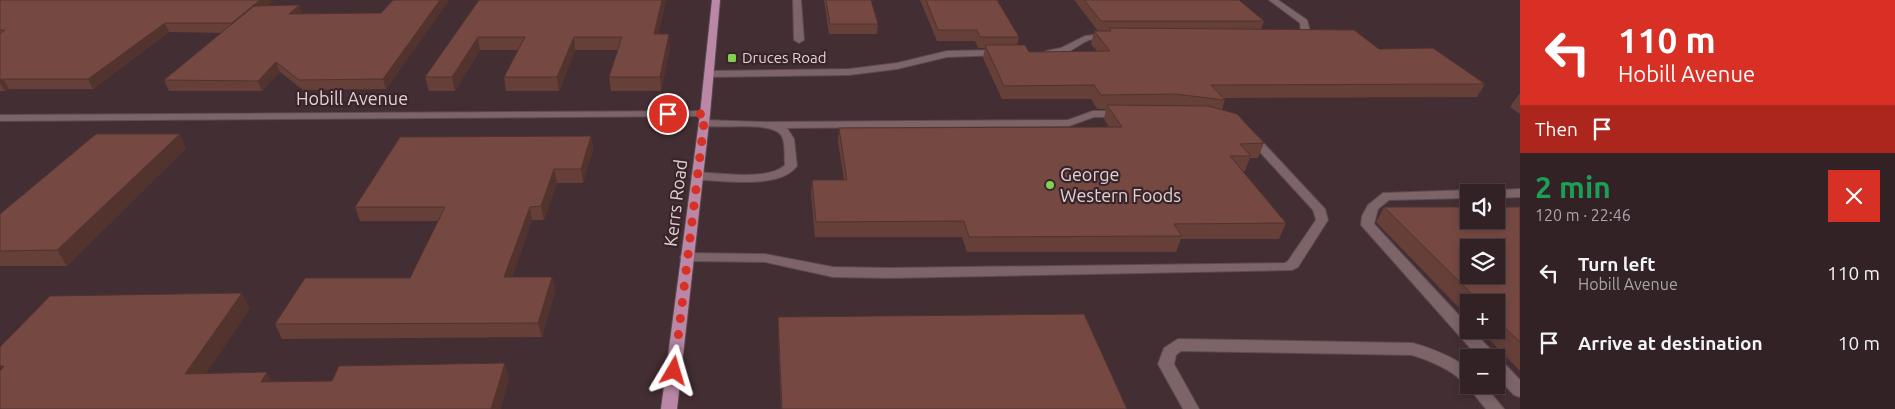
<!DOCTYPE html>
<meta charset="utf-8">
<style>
:root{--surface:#322226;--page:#3a2a2e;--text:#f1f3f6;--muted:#a8a4a7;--line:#4d3f43}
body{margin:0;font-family:Ubuntu,sans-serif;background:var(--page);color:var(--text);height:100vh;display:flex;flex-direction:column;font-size:19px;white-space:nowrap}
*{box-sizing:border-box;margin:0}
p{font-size:16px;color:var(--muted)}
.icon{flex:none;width:28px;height:28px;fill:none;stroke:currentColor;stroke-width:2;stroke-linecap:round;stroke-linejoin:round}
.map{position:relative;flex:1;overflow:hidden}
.panel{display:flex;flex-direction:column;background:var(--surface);width:375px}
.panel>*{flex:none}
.hud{background:#d93025;color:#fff;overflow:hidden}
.controls{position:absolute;left:1460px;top:184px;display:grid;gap:10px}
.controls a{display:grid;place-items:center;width:45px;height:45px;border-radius:0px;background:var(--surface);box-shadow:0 2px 8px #0003,0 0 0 1px var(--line);font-size:25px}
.pin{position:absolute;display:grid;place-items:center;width:42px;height:42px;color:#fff;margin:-21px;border:2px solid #fff;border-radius:50%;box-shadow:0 1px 5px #0007}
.me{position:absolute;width:55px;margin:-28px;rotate:7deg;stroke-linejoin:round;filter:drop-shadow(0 0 4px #0008)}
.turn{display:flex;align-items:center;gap:18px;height:105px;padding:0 15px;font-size:22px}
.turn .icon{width:65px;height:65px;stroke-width:2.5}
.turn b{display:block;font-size:35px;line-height:42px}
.then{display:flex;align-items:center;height:48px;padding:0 15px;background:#0003;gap:10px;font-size:19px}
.round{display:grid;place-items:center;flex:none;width:52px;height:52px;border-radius:0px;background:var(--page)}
.headline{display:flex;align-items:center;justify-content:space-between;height:85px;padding:0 15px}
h1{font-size:30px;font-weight:600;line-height:38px;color:#1e9e55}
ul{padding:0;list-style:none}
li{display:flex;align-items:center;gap:15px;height:70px;padding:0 15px}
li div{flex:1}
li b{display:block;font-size:19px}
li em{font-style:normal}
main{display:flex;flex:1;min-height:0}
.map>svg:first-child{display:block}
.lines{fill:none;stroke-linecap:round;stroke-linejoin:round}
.minor-casing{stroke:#5c4b4e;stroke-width:2}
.major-casing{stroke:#5c4b4e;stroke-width:2}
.minor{fill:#7c6469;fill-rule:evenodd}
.major{fill:#ba88a6;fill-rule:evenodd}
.wall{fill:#653f38}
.shaded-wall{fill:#52332e}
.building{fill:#754941;stroke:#52332e;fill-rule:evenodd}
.route{stroke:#d93025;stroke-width:9;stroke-dasharray:0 16.2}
.poi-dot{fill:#81d050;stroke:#392429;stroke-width:2}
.labels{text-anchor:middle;stroke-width:4.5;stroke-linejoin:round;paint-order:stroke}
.far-poi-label{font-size:15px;fill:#e0d2d4;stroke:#392429;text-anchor:start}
.street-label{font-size:18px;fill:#e0d2d4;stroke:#392429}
.poi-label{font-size:18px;fill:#e0d2d4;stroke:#392429;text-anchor:start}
</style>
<main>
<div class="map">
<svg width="1520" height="409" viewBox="0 0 1520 409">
<rect width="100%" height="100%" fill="#432e33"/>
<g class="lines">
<!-- minor casing -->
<g class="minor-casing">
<g id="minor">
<polygon points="793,0 801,0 804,40 799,43 794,40"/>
<polygon points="1269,0 1278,0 1307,20 1311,35 1309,37 1292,39 1292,35 1301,33 1300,23"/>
<path d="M1110,33L1115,36L1113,38C1105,40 1097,38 1089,40C1076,45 1058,64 1044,53L1046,51L1061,48L1085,36Z"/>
<polygon points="999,50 1002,51 1002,55 947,57 897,69 849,75 709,77 704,74 709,71 849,69 897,63 947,51"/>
<polygon points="705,111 710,114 709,116 0,121 0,115"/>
<path d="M1093,111H1121L1126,114L1121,117H1094L1069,126L787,128L794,139L797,166C779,190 725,180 697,180L691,176L697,172C719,173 769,181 785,165C784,157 786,142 781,135C770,120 717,130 700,125L699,123L700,121L704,120L767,122L1068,120Z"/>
<polygon points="1252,134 1256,135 1325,209 1328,220 1298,267 1292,270 889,278 833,277 765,262 687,261 682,260 680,257 682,254 687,253 765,254 833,267 889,268 1285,263 1288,261 1316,220 1313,210 1248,139 1246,137"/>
<polygon points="1520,189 1520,197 1496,198 1496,192 1491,192 1496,190"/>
<polygon points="1469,190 1474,192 1469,192 1469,198 1389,200 1378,209 1374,224 1469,326 1469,330 1472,330 1495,354 1497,358 1496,359 1479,358 1361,225 1362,216 1368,205 1383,193"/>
<path d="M1178,339L1413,343C1433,349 1452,356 1469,369V385H1484L1504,409H1486C1479,401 1473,392 1466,385C1453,370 1431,361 1412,355L1181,351L1176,355L1174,364L1199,409H1183L1158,364L1164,348Z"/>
<polygon points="1496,359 1502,361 1520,380 1520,397 1514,395 1496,376"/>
</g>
</g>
<!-- major casing -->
<g class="major-casing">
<polygon id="major" points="712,0 720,0 710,114 677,409 661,409 700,114"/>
</g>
<!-- minor -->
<use href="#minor" class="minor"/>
<!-- major -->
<use href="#major" class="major"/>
</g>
<!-- wall -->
<g class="wall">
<polygon points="0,0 274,0 267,5 299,5 302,14 381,13 393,0 449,0 386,89 303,90 280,72 262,91 169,91 164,80 221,33 169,32 93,89 9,89 5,91 0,91"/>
<polygon points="479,0 666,0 658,34 670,47 661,91 611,91 609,77 618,50 575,50 559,91 506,91 504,77 518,50 480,50 455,91 429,91 425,77"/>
<polygon points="824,0 871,0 878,24 877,34 829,34"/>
<polygon points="920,0 997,0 1019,37 1017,45 1029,52 1097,51 1091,44 1094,31 1098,31 1074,0 1239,0 1264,21 1261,30 1379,49 1485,84 1477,97 1223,98 1225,100 1222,110 1264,143 1258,158 1250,158 1245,171 1242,171 1286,223 1279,239 1181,239 1176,252 967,252 962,237 815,237 811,195 812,180 844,180 838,142 839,128 1109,127 1104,119 1106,109 1097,109 1091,99 1002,99 983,58 985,48 978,48 975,41 937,41"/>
<polygon points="1519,94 1520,94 1520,114 1510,107"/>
<polygon points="591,136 593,149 583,183 557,183 544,220 532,220 512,277 552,277 555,291 542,337 282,339 275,324 410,278 438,221 360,221 355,207"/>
<polygon points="186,148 67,266 0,266 0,214"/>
<polygon points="1384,207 1520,207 1520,371 1480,330 1496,330 1496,302 1469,302 1469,318 1376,222"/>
<polygon points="778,317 1127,409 781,409 778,333"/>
</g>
<!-- shaded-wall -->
<g class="shaded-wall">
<polygon points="260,0 274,0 235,33 232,23"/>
<polygon points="440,0 449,0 386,89 383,79"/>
<polygon points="662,0 666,0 655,47 654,34"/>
<polygon points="299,5 302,15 289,14"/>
<polygon points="165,23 169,32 93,89 88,79"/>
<polygon points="669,34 670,47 661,91 660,77"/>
<polygon points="478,37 480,50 455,91 452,77"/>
<polygon points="574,37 575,50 559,91 557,77"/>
<polygon points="276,62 280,72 262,91 258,81"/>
<polygon points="3,79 9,89 5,91 0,83 0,80"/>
<polygon points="180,134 186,148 67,266 57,250"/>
<polygon points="591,136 593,149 583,183 581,169"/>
<polygon points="554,169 557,183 544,220 541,206"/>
<polygon points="530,207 532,220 507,292 504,277"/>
<polygon points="552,277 555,291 542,337 538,323"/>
<polygon points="242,293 250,309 195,390 185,374"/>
<polygon points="505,363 509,379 501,409 491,409"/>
<polygon points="267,372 275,389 261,382"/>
</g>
<!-- building -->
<g class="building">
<polygon points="0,0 260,0 232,23 165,23 88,79 3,79 0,80 0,34 5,30 0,30"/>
<polygon points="393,0 440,0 383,79 299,80 276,62 258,81 164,80 254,6 299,5 289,14 381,13"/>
<polygon points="479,0 662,0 654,34 669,34 660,77 609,77 622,37 574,37 557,77 504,77 525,37 478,37 452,77 425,77"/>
<polygon points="826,0 871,0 878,24 830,24"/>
<polygon points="926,0 997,0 1019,37 980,37 977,30 938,30"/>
<polygon points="1084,0 1239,0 1264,21 1101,21"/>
<polygon points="1109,28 1354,30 1379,49 1433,48 1485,84 1211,85 1225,100 1175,94 1101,95 1094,85 1004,86 985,45 1025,45 1029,52 1110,51 1094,31 1111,31"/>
<polygon points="1107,105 1208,106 1237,114 1264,143 1240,144 1251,156 1230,156 1286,223 1174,224 1182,236 969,237 964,221 816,222 812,180 847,180 839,128 1122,127"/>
<polygon points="96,134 180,134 57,250 0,251 0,214"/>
<polygon points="591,136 581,169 554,169 541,206 530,207 504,277 552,277 538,323 275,324 305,278 410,278 445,207 355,207 400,137"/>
<path d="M1384,207H1469V220H1496V207H1520V342L1496,319V302H1480ZM1469,248H1496V275H1469Z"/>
<polygon points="242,293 185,374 267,372 261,382 332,381 339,366 505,363 491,409 0,409 0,371 4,366 0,366 0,347 50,296"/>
<polygon points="1084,314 1127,409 782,409 778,317"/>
</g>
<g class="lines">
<!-- route -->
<polyline class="route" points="668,114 705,114 674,371"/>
</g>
<!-- markers -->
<g class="poi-dot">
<rect x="727" y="53" width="10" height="10" rx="2.5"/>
<circle cx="1050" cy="185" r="5"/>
</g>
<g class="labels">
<!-- far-poi labels -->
<g class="far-poi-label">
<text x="742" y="63">Druces Road</text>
</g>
<!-- street labels -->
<g class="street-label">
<text x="352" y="105">Hobill Avenue</text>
<text transform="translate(676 203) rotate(-83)" y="6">Kerrs Road</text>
</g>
<!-- poi labels -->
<g class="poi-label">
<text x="1060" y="181">George<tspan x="1060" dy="21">Western Foods</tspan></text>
</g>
</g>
</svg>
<div class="controls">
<a><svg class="icon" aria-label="sound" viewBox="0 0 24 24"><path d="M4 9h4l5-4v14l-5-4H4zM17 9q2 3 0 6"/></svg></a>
<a><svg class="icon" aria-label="layers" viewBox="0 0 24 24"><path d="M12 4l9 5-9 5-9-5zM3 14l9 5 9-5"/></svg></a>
<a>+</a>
<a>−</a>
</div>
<div class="pin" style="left:668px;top:114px;background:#d93025"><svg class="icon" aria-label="arrive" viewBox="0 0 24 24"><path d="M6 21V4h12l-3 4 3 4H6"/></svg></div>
<svg class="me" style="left:674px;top:371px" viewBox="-20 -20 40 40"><path d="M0-17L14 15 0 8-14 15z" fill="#d93025" stroke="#fff" stroke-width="4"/></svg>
</div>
<section class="panel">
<div class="hud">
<div class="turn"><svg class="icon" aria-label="left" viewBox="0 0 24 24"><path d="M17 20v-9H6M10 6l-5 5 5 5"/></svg><div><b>110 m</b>Hobill Avenue</div></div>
<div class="then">Then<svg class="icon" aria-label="arrive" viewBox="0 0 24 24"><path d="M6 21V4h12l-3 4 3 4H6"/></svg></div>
</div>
<div class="headline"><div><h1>2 min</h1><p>120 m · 22:46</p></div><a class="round" style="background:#d93025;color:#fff"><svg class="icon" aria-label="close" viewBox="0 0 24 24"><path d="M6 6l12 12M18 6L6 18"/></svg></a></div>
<ul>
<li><svg class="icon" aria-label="left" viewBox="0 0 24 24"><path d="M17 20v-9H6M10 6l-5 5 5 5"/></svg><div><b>Turn left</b><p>Hobill Avenue</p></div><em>110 m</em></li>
<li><svg class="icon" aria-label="arrive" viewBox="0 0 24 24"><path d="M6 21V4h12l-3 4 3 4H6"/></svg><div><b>Arrive at destination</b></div><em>10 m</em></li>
</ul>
</section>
</main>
